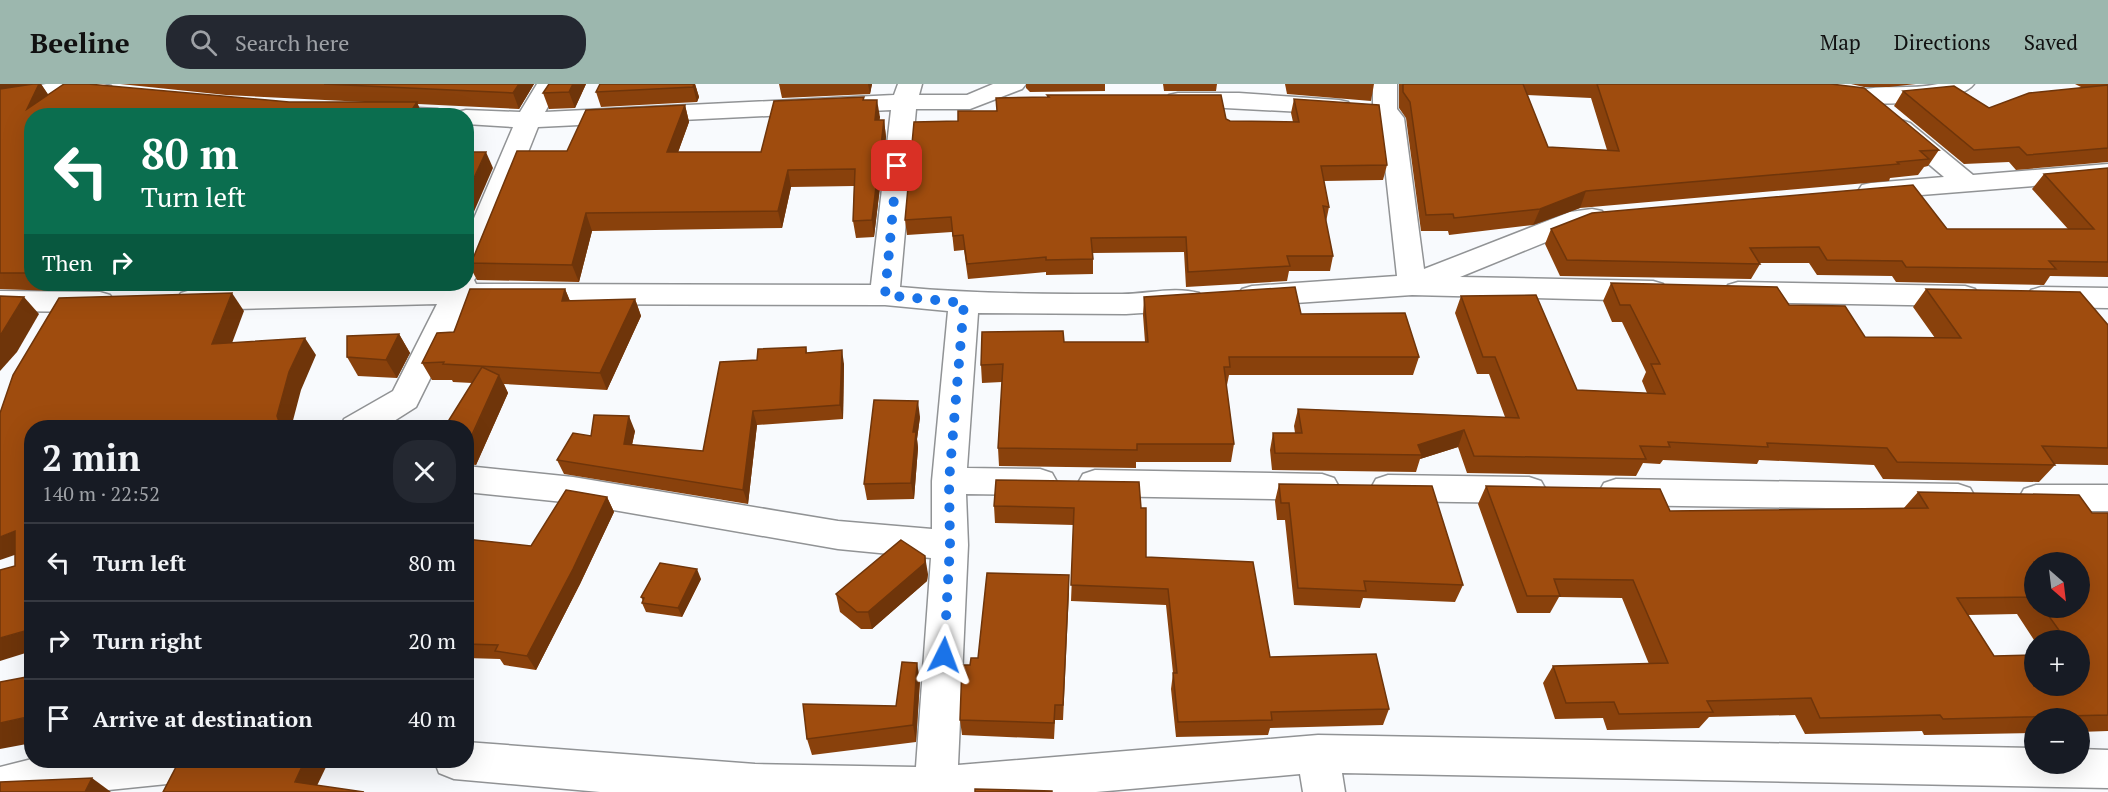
<!DOCTYPE html>
<meta charset="utf-8">
<style>
:root{--surface:#171b24;--page:#242831;--text:#f1f3f6;--muted:#9ea1a6;--line:#363941;--accent:#9cb7ae}
body{margin:0;font-family:"PT Serif",serif;background:var(--page);color:var(--text);height:100vh;display:flex;flex-direction:column;font-size:22px;white-space:nowrap}
*{box-sizing:border-box;margin:0}
p{font-size:20px;color:var(--muted)}
.icon{flex:none;width:33px;height:33px;fill:none;stroke:currentColor;stroke-width:2;stroke-linecap:round;stroke-linejoin:round}
.map{position:relative;flex:1;overflow:hidden}
.details{position:absolute;left:24px;top:336px;width:450px;height:348px;display:flex;flex-direction:column;background:var(--surface);border-radius:24px;box-shadow:0 6px 24px #0002}
.details>*{flex:none}
.top-card{position:absolute;left:24px;top:24px;width:450px;height:183px;border-radius:24px;box-shadow:0 6px 24px #0002;background:#0b6e4f;color:#fff;overflow:hidden}
.needle{width:39px;rotate:152deg}
.buttons{position:absolute;left:2024px;top:468px;display:grid;gap:12px}
.buttons a{display:grid;place-items:center;width:66px;height:66px;border-radius:50%;background:var(--surface);box-shadow:0 6px 24px #0002;font-size:30px}
.pin{position:absolute;display:grid;place-items:center;width:51px;height:51px;color:#fff;margin:-26px;border-radius:12px;box-shadow:0 3px 9px #0006}
.me{position:absolute;width:66px;margin:-33px;rotate:3deg;stroke-linejoin:round;filter:drop-shadow(0 0 4px #0008)}
.turn{display:flex;align-items:center;gap:21px;height:126px;padding:0 18px;font-size:27px}
.turn .icon{width:78px;height:78px;stroke-width:2.5}
.turn b{display:block;font-size:42px;line-height:51px}
.then{display:flex;align-items:center;height:57px;padding:0 18px;background:#0003;gap:12px;font-size:22px}
.round{display:grid;place-items:center;flex:none;width:63px;height:63px;border-radius:24px;background:var(--page)}
.head{display:flex;align-items:center;justify-content:space-between;height:102px;padding:0 18px}
h1{font-size:36px;font-weight:600;line-height:45px}
ul{padding:0;list-style:none}
li{display:flex;align-items:center;gap:18px;height:78px;padding:0 18px;border-top:2px solid var(--line)}
li div{flex:1}
li b{display:block;font-size:22px}
li em{font-style:normal}
header{display:flex;align-items:center;gap:36px;box-sizing:border-box;height:84px;padding:0 30px;background:var(--accent);color:#111}
header strong{font-size:28px}
nav{display:flex;gap:33px;margin-inline-start:auto;font-size:21px}
.search{width:420px;height:54px;background:var(--page);display:flex;align-items:center;gap:15px;box-sizing:border-box;padding:0 21px;border-radius:24px;color:var(--muted);font-size:22px}
.map>svg:first-child{display:block}
.lines{fill:none;stroke-linecap:round;stroke-linejoin:round}
.minor-casing{stroke:#919395;stroke-width:3}
.minor{fill:#fff;fill-rule:evenodd}
.wall{fill:#89410c;fill-rule:evenodd}
.shaded-wall{fill:#6f350a}
.building{fill:#9f4c0e;stroke:#6f350a;stroke-width:1.5;fill-rule:evenodd}
.route{stroke:#1a73e8;stroke-width:10;stroke-dasharray:0 18}
</style>
<header>
<strong>Beeline</strong>
<div class="search"><svg class="icon" aria-label="search" viewBox="0 0 24 24"><circle cx="10" cy="10" r="6"/><path d="M15 15l6 6"/></svg>Search here</div>
<nav><a>Map</a><a>Directions</a><a>Saved</a></nav>
</header>
<div class="map">
<svg width="2108" height="708" viewBox="0 0 2108 708">
<rect width="100%" height="100%" fill="#f8fafd"/>
<g class="lines">
<!-- minor casing -->
<g class="minor-casing">
<g id="minor">
<polygon points="46,0 103,0 111,2 114,7 111,12 102,14 65,11 0,22 0,8"/>
<path d="M537,0H561L545,28L894,11L898,0H922L919,11H967L993,0H1026L1022,5L970,25H916L900,203C974,210 1047,210 1122,210C1147,210 1175,202 1199,209L1204,216L1199,223L1189,226L1126,230L978,229L967,384L1040,385L1052,389L1057,398L1052,407L1040,411L966,410L968,461L958,681L1318,651L2034,664V680H2079V665L2108,666V704L1342,689L1345,708H1303L1300,690L1096,708H600L454,695L439,689L434,676H466V658L755,680L916,683L931,474L838,465L573,419L466,408V382L573,393L838,437L932,445V397L948,227L885,221L467,220L416,323L383,344H340L344,335L393,307L437,220L191,226L181,223L176,216L181,209L191,206L466,200V153L513,43L466,40V32H455L457,28L466,26L520,28ZM891,26L871,201L476,200L474,196L480,189L538,43Z"/>
<polygon points="1373,0 1397,0 1397,25 1404,34 1424,185 1570,128 1592,125 1602,127 1606,133 1602,139 1585,142 1460,193 1653,197 1663,200 1668,207 1663,214 1653,217 1412,211 1252,222 1242,219 1237,212 1242,205 1252,202 1397,192 1380,36 1373,27"/>
<path d="M1938,0H1974C1961,19 1878,23 1855,17L1852,12L1855,7C1882,0 1911,6 1938,0Z"/>
<polygon points="1178,9 1239,9 1339,16 1348,18 1351,23 1348,28 1339,30 1169,21 1166,16 1169,11"/>
<polygon points="378,22 437,25 446,27 449,32 367,32 366,29 369,24"/>
<polygon points="1901,36 1910,39 1973,91 2108,80 2108,96 1871,115 1862,113 1858,107 1862,101 1871,99 1944,93 1892,49 1888,44 1892,39"/>
<polygon points="1738,198 1965,202 1975,205 1980,212 1975,219 1965,222 1738,218 1728,215 1723,208 1728,201"/>
<polygon points="2041,203 2108,204 2108,224 2041,223 2031,220 2026,213 2031,206"/>
<polygon points="0,207 100,208 110,211 115,218 110,225 100,228 0,227"/>
<polygon points="1095,386 1322,390 1334,394 1339,403 1334,412 1322,416 1095,412 1083,408 1078,399 1083,390"/>
<polygon points="1388,391 1529,393 1541,397 1546,406 1541,415 1529,419 1388,417 1376,413 1371,404 1376,395"/>
<polygon points="1616,395 1958,400 1970,404 1975,413 1970,422 1958,426 1616,421 1604,417 1599,408 1604,399"/>
<polygon points="2036,401 2108,401 2108,427 2036,427 2024,423 2019,414 2024,405"/>
<polygon points="32,675 32,676 236,676 231,689 216,695 89,708 0,708 0,683"/>
</g>
</g>
<!-- minor -->
<use href="#minor" class="minor"/>
</g>
<!-- wall -->
<g class="wall">
<polygon points="0,0 41,0 48,11 289,18 365,18 226,11 120,0 534,0 519,25 418,20 32,32 32,200 61,200 54,207 0,205"/>
<polygon points="549,0 586,0 575,24 549,25 543,9"/>
<polygon points="695,0 699,13 697,18 601,23 596,8"/>
<polygon points="779,0 872,0 870,10 782,14"/>
<polygon points="1026,0 1105,0 1105,7 1030,8 1026,4"/>
<polygon points="1163,0 1217,0 1216,7 1164,7"/>
<polygon points="1285,0 1374,0 1371,17 1287,10"/>
<path d="M1399,0H1831L1939,66L1928,82L1924,83L1918,91L1890,94L1889,97L1580,124L1533,141L1449,151L1448,147H1421L1406,34L1399,24ZM1527,11L1591,14L1607,66L1548,63Z"/>
<polygon points="1851,0 1916,0 1889,3 1864,3"/>
<polygon points="2075,0 2108,0 2108,78 2016,86 2009,78 1964,80 1894,22 1903,7 1989,24 2083,4"/>
<polygon points="1047,11 1226,35 1230,37 1293,38 1291,29 1294,15 1387,81 1383,96 1324,97 1329,123 1326,138 1333,172 1330,187 1289,187 1287,197 1186,203 1184,168 1093,169 1093,190 1046,191 1046,188 968,195 964,166 954,167 952,148 907,151 905,136 958,37 1047,13"/>
<polygon points="864,13 864,16 880,33 879,36 884,36 886,53 874,153 856,154 853,137 854,102 791,103 782,144 592,147 579,198 477,196 468,179 567,67 685,21 689,38 678,68 761,68"/>
<polygon points="2108,84 2108,193 2050,192 2044,201 1896,198 1892,192 1817,191 1809,179 1759,179 1760,180 1751,195 1560,192 1545,160 1551,145 2068,145 2032,105 2044,90"/>
<polygon points="1611,199 1789,221 1865,253 1935,254 1913,223 1926,205 2108,241 2108,381 2055,380 2055,381 2039,398 1883,395 1874,381 1759,376 1757,380 1663,376 1660,380 1643,379 1636,392 1467,389 1458,363 1420,375 1416,388 1272,386 1270,366 1273,349 1295,349 1294,342 1298,325 1505,333 1489,290 1477,290 1455,229 1461,212 1577,306 1647,309 1642,297 1646,288 1622,238 1612,238 1603,217"/>
<polygon points="85,200 392,200 91,207"/>
<polygon points="565,205 570,217 635,215 641,232 607,306 504,300 508,309 476,381 466,380 466,344 472,299 453,298 452,296 432,296 422,279 454,248"/>
<polygon points="1144,213 1301,230 1419,273 1413,291 1229,291 1227,301 1226,301 1234,360 1231,378 1136,378 1136,384 999,382 998,364 1002,298 982,299 981,281 1064,258 1145,258 1143,231"/>
<polygon points="399,250 410,269 397,294 358,292 347,273"/>
<polygon points="806,263 807,269 844,280 843,335 757,341 748,420 564,390 557,376 591,352 635,347 632,361 703,367 757,276"/>
<polygon points="920,333 917,355 918,364 914,415 867,416 864,400"/>
<polygon points="1279,400 1463,501 1455,518 1363,514 1360,524 1294,521 1285,436 1277,436 1275,417"/>
<path d="M1486,402L1670,427L1903,425L1918,408L2092,429H2108V647L2079,648V634H2034V649L1924,651L1922,647L1805,650L1795,631L1709,633L1699,644L1607,646L1603,634L1555,635L1543,599L1553,582L1649,580L1622,514L1559,513L1550,529H1517L1478,420ZM2034,478L2079,524H2034ZM2017,530L2034,556H2079V602L1994,572L1968,531Z"/>
<polygon points="607,413 614,428 580,500 536,586 504,581 500,575 466,574 466,455 531,462"/>
<polygon points="994,422 1141,424 1146,473 1270,573 1389,625 1383,641 1270,644 1268,651 1176,653 1171,605 1173,589 1166,521 1071,517 1074,441 995,439"/>
<polygon points="928,490 927,497 872,545 861,545 840,528 836,510"/>
<polygon points="701,495 682,533 646,528 642,519 643,517 641,513"/>
<polygon points="1069,508 1063,636 1055,636 1054,655 962,651 960,636 970,581 978,574"/>
<polygon points="920,596 916,658 812,671 807,655 896,622"/>
</g>
<!-- shaded-wall -->
<g class="shaded-wall">
<polygon points="0,0 34,0 0,6"/>
<polygon points="39,0 41,0 52,16 27,25"/>
<polygon points="519,0 534,0 519,25 513,9"/>
<polygon points="573,0 586,0 575,24 569,8"/>
<polygon points="694,0 695,0 699,13 697,18 693,3"/>
<polygon points="868,0 872,0 870,10"/>
<polygon points="877,16 880,33 877,53 875,36"/>
<polygon points="417,18 423,32 408,32"/>
<polygon points="685,21 689,38 672,85 667,68"/>
<polygon points="884,36 886,53 874,153 872,136"/>
<polygon points="486,68 493,84 466,146 466,111"/>
<polygon points="788,86 791,103 782,144 778,127"/>
<polygon points="1586,107 1580,124 1533,141 1540,125"/>
<polygon points="586,129 592,147 579,198 572,181"/>
<polygon points="48,200 61,200 54,207"/>
<polygon points="565,205 572,222 562,217"/>
<polygon points="232,209 244,227 225,278 212,260"/>
<polygon points="24,213 39,230 17,268 0,287 0,252"/>
<polygon points="635,215 641,232 607,306 600,289"/>
<polygon points="399,250 410,269 397,294 386,276"/>
<polygon points="305,254 316,271 301,306 291,344 278,344 277,332 289,288"/>
<polygon points="842,266 844,280 843,335 840,321"/>
<polygon points="499,291 508,309 476,381 467,364"/>
<polygon points="918,317 920,333 917,355 918,364 914,415 911,399 913,348"/>
<polygon points="753,327 757,341 748,420 743,406"/>
<polygon points="629,332 635,347 629,374 624,360"/>
<polygon points="1464,346 1458,363 1420,375 1422,371 1418,361"/>
<polygon points="607,413 614,428 580,500 536,586 527,572"/>
<polygon points="15,447 32,465 0,476 0,453"/>
<polygon points="925,472 928,490 927,497 872,545 868,528"/>
<polygon points="32,479 32,499 27,495"/>
<polygon points="697,485 701,495 682,533 678,524"/>
<polygon points="32,545 32,567 0,577 0,554"/>
<polygon points="917,579 920,596 916,658 913,641"/>
<polygon points="32,632 32,659 0,665 0,639"/>
<polygon points="305,676 319,676 326,683 314,708 295,698"/>
<polygon points="92,694 111,708 85,708"/>
</g>
<!-- building -->
<g class="building">
<polygon points="33,0 39,0 27,25 64,0 88,0 289,18 417,18 408,32 32,32 32,189 0,189 0,5"/>
<polygon points="324,0 519,0 513,9"/>
<polygon points="549,0 573,0 569,8 543,9"/>
<polygon points="600,0 694,0 693,3 596,8"/>
<polygon points="1403,0 1523,0 1548,63 1619,67 1597,0 1831,0 1864,4 1939,66 1920,67 1929,75 1897,78 1899,80 1586,107 1540,125 1454,134 1453,130 1426,131 1410,18 1403,8"/>
<polygon points="2108,1 2108,64 2027,71 2019,63 1974,66 1903,7 1954,2 1989,24 2029,9"/>
<polygon points="1047,11 1221,11 1226,35 1230,37 1299,38 1294,15 1379,21 1387,81 1321,82 1329,123 1323,122 1333,172 1287,172 1290,182 1188,188 1186,153 1091,154 1093,175 1046,176 1046,173 967,180 963,151 953,152 951,133 905,136 914,38 958,37 958,27 997,27 996,14 1049,13"/>
<polygon points="864,13 863,16 877,16 875,36 884,36 872,136 853,137 855,85 788,86 778,127 586,129 572,181 468,179 474,172 517,67 567,67 586,26 685,21 667,68 761,68 774,17"/>
<polygon points="466,68 486,68 466,111"/>
<polygon points="2108,84 2108,178 2049,177 2056,185 1906,183 1902,177 1827,176 1819,163 1750,164 1760,180 1567,176 1551,145 1592,129 1913,101 1947,145 2094,145 2044,90"/>
<polygon points="1611,199 1777,203 1789,221 1845,222 1865,253 1961,254 1926,205 2080,208 2108,241 2108,364 2042,362 2055,381 1897,378 1887,364 1767,359 1768,363 1668,358 1670,363 1640,362 1646,375 1474,372 1464,346 1418,361 1422,371 1275,369 1273,349 1302,349 1298,325 1519,334 1495,273 1483,273 1461,212 1536,211 1577,306 1665,310 1651,280 1660,280 1630,221 1620,221"/>
<polygon points="1295,203 1301,230 1405,229 1419,273 1229,273 1230,283 1224,283 1234,360 1137,360 1137,366 998,364 1003,280 981,281 982,248 1063,247 1064,258 1148,258 1144,213"/>
<polygon points="470,205 565,205 562,217 635,215 600,289 443,280 444,278 422,279 437,249 454,248"/>
<polygon points="232,209 212,260 305,254 289,288 277,332 281,343 278,344 32,344 32,479 27,495 32,494 32,545 0,554 0,486 15,482 15,447 0,453 0,329 13,291 59,214"/>
<polygon points="0,212 24,213 0,252"/>
<polygon points="399,250 386,276 347,273 347,252"/>
<polygon points="806,263 806,269 842,266 840,321 753,327 743,406 557,376 573,349 591,352 594,331 629,332 624,360 703,367 720,278 757,276 758,265"/>
<polygon points="482,283 499,291 466,364 466,344 444,344"/>
<polygon points="874,316 918,317 913,348 916,348 911,399 864,400"/>
<polygon points="996,396 1139,398 1141,424 1146,424 1146,473 1253,478 1270,573 1376,570 1389,625 1271,628 1272,636 1178,638 1173,589 1177,589 1168,505 1071,501 1074,424 994,422"/>
<polygon points="1279,400 1432,402 1463,501 1364,497 1366,507 1298,504 1289,419 1281,419"/>
<path d="M1486,402L1660,405L1670,427L1928,424L1918,408L2079,411L2092,429H2108V631L1943,635L1940,631L1820,634L1811,614L1707,617L1713,628L1619,630L1614,618L1566,619L1553,582L1668,579L1633,496L1554,495L1560,512H1527ZM2034,478H2079V524H2043L2066,556H2079V602H2034V571L1994,572L1957,514L2034,513Z"/>
<polygon points="566,406 607,413 573,485 527,572 495,567 498,561 466,560 466,455 531,462"/>
<polygon points="901,456 925,472 925,479 868,528 857,528 836,510"/>
<polygon points="660,479 697,485 678,524 642,519 644,514 641,513"/>
<polygon points="987,489 1069,491 1063,621 1055,621 1054,639 960,636 962,581 970,581 971,574 978,574"/>
<polygon points="902,578 917,579 913,641 807,655 803,620 896,622"/>
<polygon points="32,592 32,632 0,639 0,598"/>
<polygon points="209,676 305,676 295,698 364,708 163,708 176,683 197,681"/>
<polygon points="92,694 85,708 0,708 0,698"/>
<polygon points="975,705 1052,707 1052,708 975,708"/>
</g>
<g class="lines">
<!-- route -->
<polyline class="route" points="897,82 885,211 964,219 949,397 950,461 944,571"/>
</g>
</svg>
<div class="buttons">
<a><svg class="needle" viewBox="-14 -14 28 28"><path d="M0-13l5 13h-10z" fill="#e53935"/><path d="M0 13l5-13h-10z" fill="#9ea1a6"/></svg></a>
<a>+</a>
<a>−</a>
</div>
<div class="pin" style="left:897px;top:82px;background:#d93025"><svg class="icon" aria-label="arrive" viewBox="0 0 24 24"><path d="M6 21V4h12l-3 4 3 4H6"/></svg></div>
<svg class="me" style="left:944px;top:571px" viewBox="-20 -20 40 40"><path d="M0-17L14 15 0 8-14 15z" fill="#1a73e8" stroke="#fff" stroke-width="4"/></svg>
<div class="top-card">
<div class="turn"><svg class="icon" aria-label="left" viewBox="0 0 24 24"><path d="M17 20v-9H6M10 6l-5 5 5 5"/></svg><div><b>80 m</b>Turn left</div></div>
<div class="then">Then<svg class="icon" aria-label="right" viewBox="0 0 24 24"><path d="M7 20v-9h11M14 6l5 5-5 5"/></svg></div>
</div>
<section class="details">
<div class="head"><div><h1>2 min</h1><p>140 m · 22:52</p></div><a class="round"><svg class="icon" aria-label="close" viewBox="0 0 24 24"><path d="M6 6l12 12M18 6L6 18"/></svg></a></div>
<ul>
<li><svg class="icon" aria-label="left" viewBox="0 0 24 24"><path d="M17 20v-9H6M10 6l-5 5 5 5"/></svg><div><b>Turn left</b></div><em>80 m</em></li>
<li><svg class="icon" aria-label="right" viewBox="0 0 24 24"><path d="M7 20v-9h11M14 6l5 5-5 5"/></svg><div><b>Turn right</b></div><em>20 m</em></li>
<li><svg class="icon" aria-label="arrive" viewBox="0 0 24 24"><path d="M6 21V4h12l-3 4 3 4H6"/></svg><div><b>Arrive at destination</b></div><em>40 m</em></li>
</ul>
</section>
</div>
